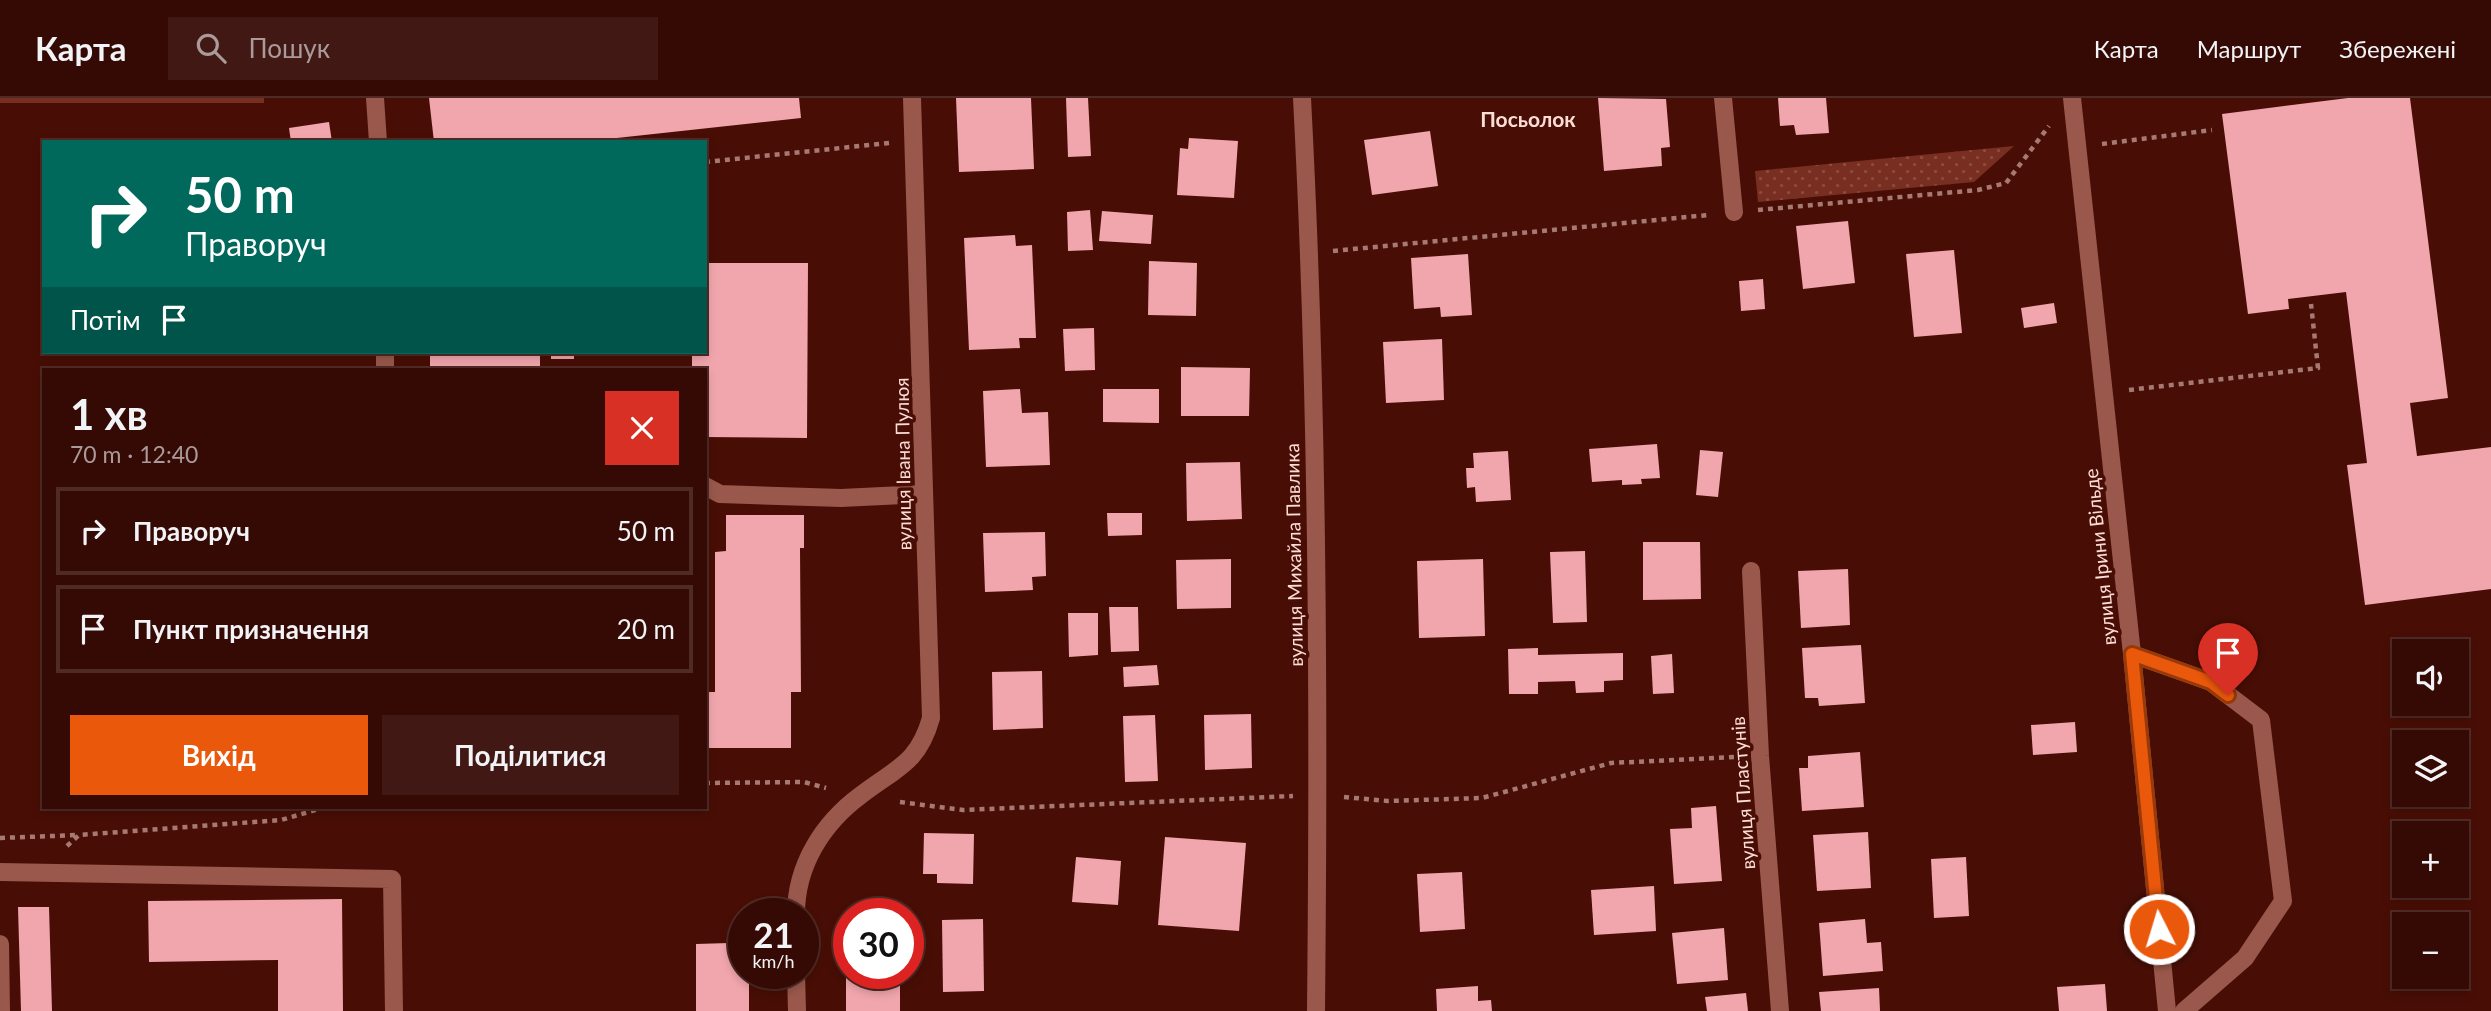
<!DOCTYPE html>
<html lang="uk">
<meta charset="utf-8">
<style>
:root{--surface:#360a04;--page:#411813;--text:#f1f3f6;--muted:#aa9a9a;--line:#502b26;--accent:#ea580c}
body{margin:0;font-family:Lato,sans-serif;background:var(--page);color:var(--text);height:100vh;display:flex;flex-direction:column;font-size:26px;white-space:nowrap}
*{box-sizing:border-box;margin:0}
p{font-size:23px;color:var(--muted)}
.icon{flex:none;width:38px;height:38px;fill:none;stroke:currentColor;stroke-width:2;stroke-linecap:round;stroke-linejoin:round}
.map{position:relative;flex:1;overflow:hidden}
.side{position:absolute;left:42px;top:270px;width:665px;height:441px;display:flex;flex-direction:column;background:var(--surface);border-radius:0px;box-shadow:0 4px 10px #0003,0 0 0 2px var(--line)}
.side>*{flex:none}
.banner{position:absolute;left:42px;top:42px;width:665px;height:214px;border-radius:0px;box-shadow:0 4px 10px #0003,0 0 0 2px var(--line);background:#00695c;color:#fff;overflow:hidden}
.tools{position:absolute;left:2392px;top:541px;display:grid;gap:14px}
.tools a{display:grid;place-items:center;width:77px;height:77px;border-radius:0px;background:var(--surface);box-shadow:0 4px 10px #0003,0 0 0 2px var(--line);font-size:35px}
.speed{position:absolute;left:728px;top:800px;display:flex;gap:14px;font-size:35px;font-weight:700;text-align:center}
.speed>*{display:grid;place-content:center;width:91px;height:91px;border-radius:50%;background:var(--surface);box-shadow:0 4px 10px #0003,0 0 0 2px var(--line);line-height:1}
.speed small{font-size:18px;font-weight:400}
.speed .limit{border:10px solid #d22;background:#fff;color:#111}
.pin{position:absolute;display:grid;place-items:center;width:60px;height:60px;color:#fff;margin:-72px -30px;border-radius:50% 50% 50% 0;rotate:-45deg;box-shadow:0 0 7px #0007}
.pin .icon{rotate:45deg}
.me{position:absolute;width:77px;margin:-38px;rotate:355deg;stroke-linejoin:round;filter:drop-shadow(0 0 5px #0008)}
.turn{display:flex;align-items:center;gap:24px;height:147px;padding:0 28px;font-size:32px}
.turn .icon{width:91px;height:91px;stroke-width:2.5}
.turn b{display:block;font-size:49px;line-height:60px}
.then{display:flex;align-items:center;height:66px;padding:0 28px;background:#0003;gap:14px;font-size:26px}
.round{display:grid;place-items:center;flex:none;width:74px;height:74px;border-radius:0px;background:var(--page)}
.summary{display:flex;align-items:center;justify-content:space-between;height:119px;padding:0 28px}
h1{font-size:42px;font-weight:700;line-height:52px}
.action{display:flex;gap:14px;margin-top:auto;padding:14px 28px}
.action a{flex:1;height:80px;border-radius:0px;background:var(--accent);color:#fff;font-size:28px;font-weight:700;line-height:80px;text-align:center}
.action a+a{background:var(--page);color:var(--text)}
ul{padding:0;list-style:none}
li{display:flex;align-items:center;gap:21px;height:88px;margin:0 14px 10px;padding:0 14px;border:4px solid var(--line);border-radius:0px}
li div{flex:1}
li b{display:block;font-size:26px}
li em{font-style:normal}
header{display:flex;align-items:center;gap:42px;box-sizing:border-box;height:98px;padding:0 35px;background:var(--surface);border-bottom:2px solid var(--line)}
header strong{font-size:33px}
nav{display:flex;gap:38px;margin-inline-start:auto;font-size:24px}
.search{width:490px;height:63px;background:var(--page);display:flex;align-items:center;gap:18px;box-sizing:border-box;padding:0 24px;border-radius:0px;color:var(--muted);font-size:26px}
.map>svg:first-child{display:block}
.grass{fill:url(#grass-dots)}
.garden{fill:#782e20}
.building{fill:#f1a6ad}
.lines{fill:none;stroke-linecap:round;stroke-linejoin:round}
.path{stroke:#a67a72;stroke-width:4.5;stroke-dasharray:5 5;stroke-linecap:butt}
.lane{stroke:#99584b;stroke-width:18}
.street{stroke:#99584b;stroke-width:18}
.route-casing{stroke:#983908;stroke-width:18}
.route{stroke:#ea580c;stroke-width:12}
.labels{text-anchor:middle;stroke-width:7;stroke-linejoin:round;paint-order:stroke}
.street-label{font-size:19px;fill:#fcddd6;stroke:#480e05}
.neighbourhood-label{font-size:21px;font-weight:bold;fill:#fcddd6;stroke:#480e05}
</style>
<header>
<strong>Карта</strong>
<div class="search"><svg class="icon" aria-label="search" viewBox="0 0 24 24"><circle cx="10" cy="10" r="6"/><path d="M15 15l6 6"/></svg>Пошук</div>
<nav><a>Карта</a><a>Маршрут</a><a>Збережені</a></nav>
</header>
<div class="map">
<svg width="2491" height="913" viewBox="0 0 2491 913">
<defs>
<pattern id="grass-dots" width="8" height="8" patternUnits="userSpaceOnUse" patternTransform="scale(1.75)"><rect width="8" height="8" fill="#782e20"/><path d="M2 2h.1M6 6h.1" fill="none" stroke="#8c4c40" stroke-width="1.8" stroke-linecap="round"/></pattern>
</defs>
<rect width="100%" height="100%" fill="#480e05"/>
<!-- grass -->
<polygon class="grass" points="2014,48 1974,84 1758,104 1755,73"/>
<!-- garden -->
<rect class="garden" x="0" y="0" width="264" height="5"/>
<!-- building -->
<g class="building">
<polygon points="429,0 799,0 801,20 580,44 434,44"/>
<polygon points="956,0 1031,0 1034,71 959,74"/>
<polygon points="1066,0 1088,0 1091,58 1068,59"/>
<polygon points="1598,0 1666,1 1670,49 1661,50 1662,68 1604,73"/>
<polygon points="1778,0 1826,0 1829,35 1796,37 1794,27 1780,28"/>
<polygon points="2348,0 2410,0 2448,300 2410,305 2417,358 2491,349 2491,491 2365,507 2347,367 2367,365 2346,194 2288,201 2289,211 2248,216 2222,16"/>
<polygon points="329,24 332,44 291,44 289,30"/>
<polygon points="1430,33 1438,88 1372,97 1364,42"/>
<polygon points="1189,40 1238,43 1234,100 1177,97 1180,50 1188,51"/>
<polygon points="1090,112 1093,152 1068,153 1067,114"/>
<polygon points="1102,113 1153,117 1151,146 1099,143"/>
<polygon points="1848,123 1855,185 1803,191 1796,128"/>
<polygon points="1015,137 1016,148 1032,147 1036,240 1019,240 1020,250 969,252 964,140"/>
<polygon points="1954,152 1962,235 1914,239 1906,156"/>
<polygon points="1468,156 1472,217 1441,219 1440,209 1414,211 1411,160"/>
<polygon points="1149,163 1197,165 1196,218 1148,217"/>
<polygon points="705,165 808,165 807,340 705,339 705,271 692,271 692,254 705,254"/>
<polygon points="1763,181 1765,211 1741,213 1739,183"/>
<polygon points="2054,205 2057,225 2024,230 2021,210"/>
<polygon points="1094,230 1095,272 1065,273 1063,231"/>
<polygon points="1442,241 1444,302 1386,305 1383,244"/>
<rect x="430" y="254" width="110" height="17"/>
<rect x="551" y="254" width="23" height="7"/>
<polygon points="1181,269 1250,270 1249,318 1181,318"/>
<polygon points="1020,291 1022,315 1048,314 1050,367 986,369 983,293"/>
<polygon points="1103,291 1159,291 1159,325 1103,324"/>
<polygon points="1657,346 1660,380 1641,381 1642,386 1622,387 1622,382 1592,384 1589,351"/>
<polygon points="1700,352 1723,354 1718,399 1696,397"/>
<polygon points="1508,353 1511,402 1476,404 1475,389 1467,390 1466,370 1474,370 1473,355"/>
<polygon points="1240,364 1242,421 1187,423 1186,365"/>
<polygon points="1107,415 1142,415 1142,437 1108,438"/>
<polygon points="726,417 804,417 804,450 800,450 801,594 791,594 791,650 705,650 705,594 715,594 715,454 726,453"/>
<polygon points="1045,434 1046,478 1032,479 1033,492 985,494 983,435"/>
<polygon points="1643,444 1700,444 1701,501 1643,502"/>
<polygon points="1585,453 1587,524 1553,525 1550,454"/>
<polygon points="1231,461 1231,510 1177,511 1176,462"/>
<polygon points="1483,461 1485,538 1419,540 1417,463"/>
<polygon points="1848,471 1850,527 1801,530 1798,473"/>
<polygon points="1109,509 1138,509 1139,553 1111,554"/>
<polygon points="1068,515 1098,515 1098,557 1069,559"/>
<polygon points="1861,547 1865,605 1819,608 1818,600 1805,600 1802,550"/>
<polygon points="1538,550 1538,557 1623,555 1623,582 1604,583 1604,594 1576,595 1575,583 1538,584 1538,596 1509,596 1508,551"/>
<polygon points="1672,556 1674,595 1653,596 1651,558"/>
<polygon points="1157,567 1159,587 1124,589 1123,569"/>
<polygon points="1042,573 1043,630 993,632 992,574"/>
<polygon points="1251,616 1252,670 1205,672 1204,617"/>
<polygon points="1155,617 1158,683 1125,684 1123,618"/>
<polygon points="2075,624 2077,654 2033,657 2031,627"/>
<polygon points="1860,654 1864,709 1802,713 1799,670 1808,670 1808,658"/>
<polygon points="1716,708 1722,783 1674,786 1670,731 1692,730 1691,710"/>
<polygon points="1868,734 1871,790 1817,793 1813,737"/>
<polygon points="924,735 974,736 973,786 937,785 937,776 923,776"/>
<polygon points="1165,739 1246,745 1239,833 1158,827"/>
<polygon points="1076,759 1121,763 1118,807 1072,804"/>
<polygon points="1966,759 1969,818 1934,820 1931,761"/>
<polygon points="1462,774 1465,831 1420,834 1417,776"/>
<polygon points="1654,788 1656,833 1594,837 1591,792"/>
<polygon points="342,801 343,913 278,913 278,862 149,864 148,803"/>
<polygon points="18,809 49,809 52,913 21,913"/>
<polygon points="983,821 984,893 943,894 942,822"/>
<polygon points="1865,821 1867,845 1881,844 1883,873 1823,878 1819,825"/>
<polygon points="1724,830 1728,882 1677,886 1672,835"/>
<polygon points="729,845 729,860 744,860 744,875 749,875 749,913 696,913 696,846"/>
<polygon points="846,845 849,845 849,875 900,875 900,913 846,913"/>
<polygon points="2105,886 2107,913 2059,913 2057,889"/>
<polygon points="1478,888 1478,903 1491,902 1492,913 1437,913 1436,891"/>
<polygon points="1879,890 1880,913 1821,913 1819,894"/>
<polygon points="1746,895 1748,913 1707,913 1705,899"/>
</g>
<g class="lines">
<!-- path -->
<g class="path">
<polyline points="2102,46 2212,32"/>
<polyline points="705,64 889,45"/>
<polyline points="1758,112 1978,92 2006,85 2049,28"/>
<polyline points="1333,153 1708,117"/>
<polyline points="2129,292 2318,270 2311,206"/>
<polyline points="705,685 804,684 826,690"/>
<polyline points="1344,699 1388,703 1482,700 1611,665 1736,659"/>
<polyline points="900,704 963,712 1293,698"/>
<polyline points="0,740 78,737"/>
<polyline points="67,748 79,737 281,722 326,709"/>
</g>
<!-- lane -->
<g class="lane">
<polyline points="375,0 378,44"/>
<polyline points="385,254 385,271"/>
<polyline points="705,388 720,396 841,400 924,396"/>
<polyline points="2132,556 2211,584 2261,622 2283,803 2245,860 2184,913"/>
<polyline points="0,774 392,781 394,913"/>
<polyline points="0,846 1,913"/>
</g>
<!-- street -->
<g class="street">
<path d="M1302,0C1318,304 1319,609 1316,913"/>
<polyline points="1723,0 1734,114"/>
<polyline points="2072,0 2132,556 2167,913"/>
<polyline points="1751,473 1760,658 1780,913"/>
<path d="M796,816C796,767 823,725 861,697C896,670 918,666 931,620L912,0"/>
<polyline points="796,875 797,913"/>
</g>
</g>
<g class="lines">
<!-- route casing -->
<g class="route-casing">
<polyline id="route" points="2159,831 2132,556 2211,584 2228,597"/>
</g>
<!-- route -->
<use href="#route" class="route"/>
</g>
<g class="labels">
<!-- street labels -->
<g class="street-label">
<text transform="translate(903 366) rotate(-91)" y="7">вулиця Івана Пулюя</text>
<text transform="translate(1294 457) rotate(-91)" y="7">вулиця Михайла Павлика</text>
<text transform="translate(2100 459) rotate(-96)" y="7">вулиця Ірини Вільде</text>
<text transform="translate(1743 695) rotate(-94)" y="7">вулиця Пластунів</text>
</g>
<!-- neighbourhood labels -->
<g class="neighbourhood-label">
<text x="1528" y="29">Посьолок</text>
</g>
</g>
</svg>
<div class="tools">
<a><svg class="icon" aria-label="sound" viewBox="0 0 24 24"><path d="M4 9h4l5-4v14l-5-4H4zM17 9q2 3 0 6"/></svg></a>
<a><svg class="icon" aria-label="layers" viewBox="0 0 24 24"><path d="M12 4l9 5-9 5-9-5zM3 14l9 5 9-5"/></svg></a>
<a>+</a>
<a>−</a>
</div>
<div class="speed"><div>21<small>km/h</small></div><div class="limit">30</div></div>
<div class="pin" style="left:2228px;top:597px;background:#d93025"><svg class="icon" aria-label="arrive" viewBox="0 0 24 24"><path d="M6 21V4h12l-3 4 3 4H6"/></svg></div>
<svg class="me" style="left:2159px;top:831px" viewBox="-20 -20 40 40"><circle r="17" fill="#ea580c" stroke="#fff" stroke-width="3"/><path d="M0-11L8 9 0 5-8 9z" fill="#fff"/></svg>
<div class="banner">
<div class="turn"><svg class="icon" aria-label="right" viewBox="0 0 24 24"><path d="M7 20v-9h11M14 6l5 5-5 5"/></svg><div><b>50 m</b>Праворуч</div></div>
<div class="then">Потім<svg class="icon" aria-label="arrive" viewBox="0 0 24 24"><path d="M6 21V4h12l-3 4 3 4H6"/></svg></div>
</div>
<section class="side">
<div class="summary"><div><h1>1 хв</h1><p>70 m · 12:40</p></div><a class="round" style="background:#d93025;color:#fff"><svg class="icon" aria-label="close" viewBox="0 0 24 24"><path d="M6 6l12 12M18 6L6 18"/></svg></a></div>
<ul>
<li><svg class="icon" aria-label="right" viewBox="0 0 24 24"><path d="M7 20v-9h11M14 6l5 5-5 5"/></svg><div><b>Праворуч</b></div><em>50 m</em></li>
<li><svg class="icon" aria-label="arrive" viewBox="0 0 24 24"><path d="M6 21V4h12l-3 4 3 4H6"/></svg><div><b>Пункт призначення</b></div><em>20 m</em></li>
</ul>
<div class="action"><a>Вихід</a><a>Поділитися</a></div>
</section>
</div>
